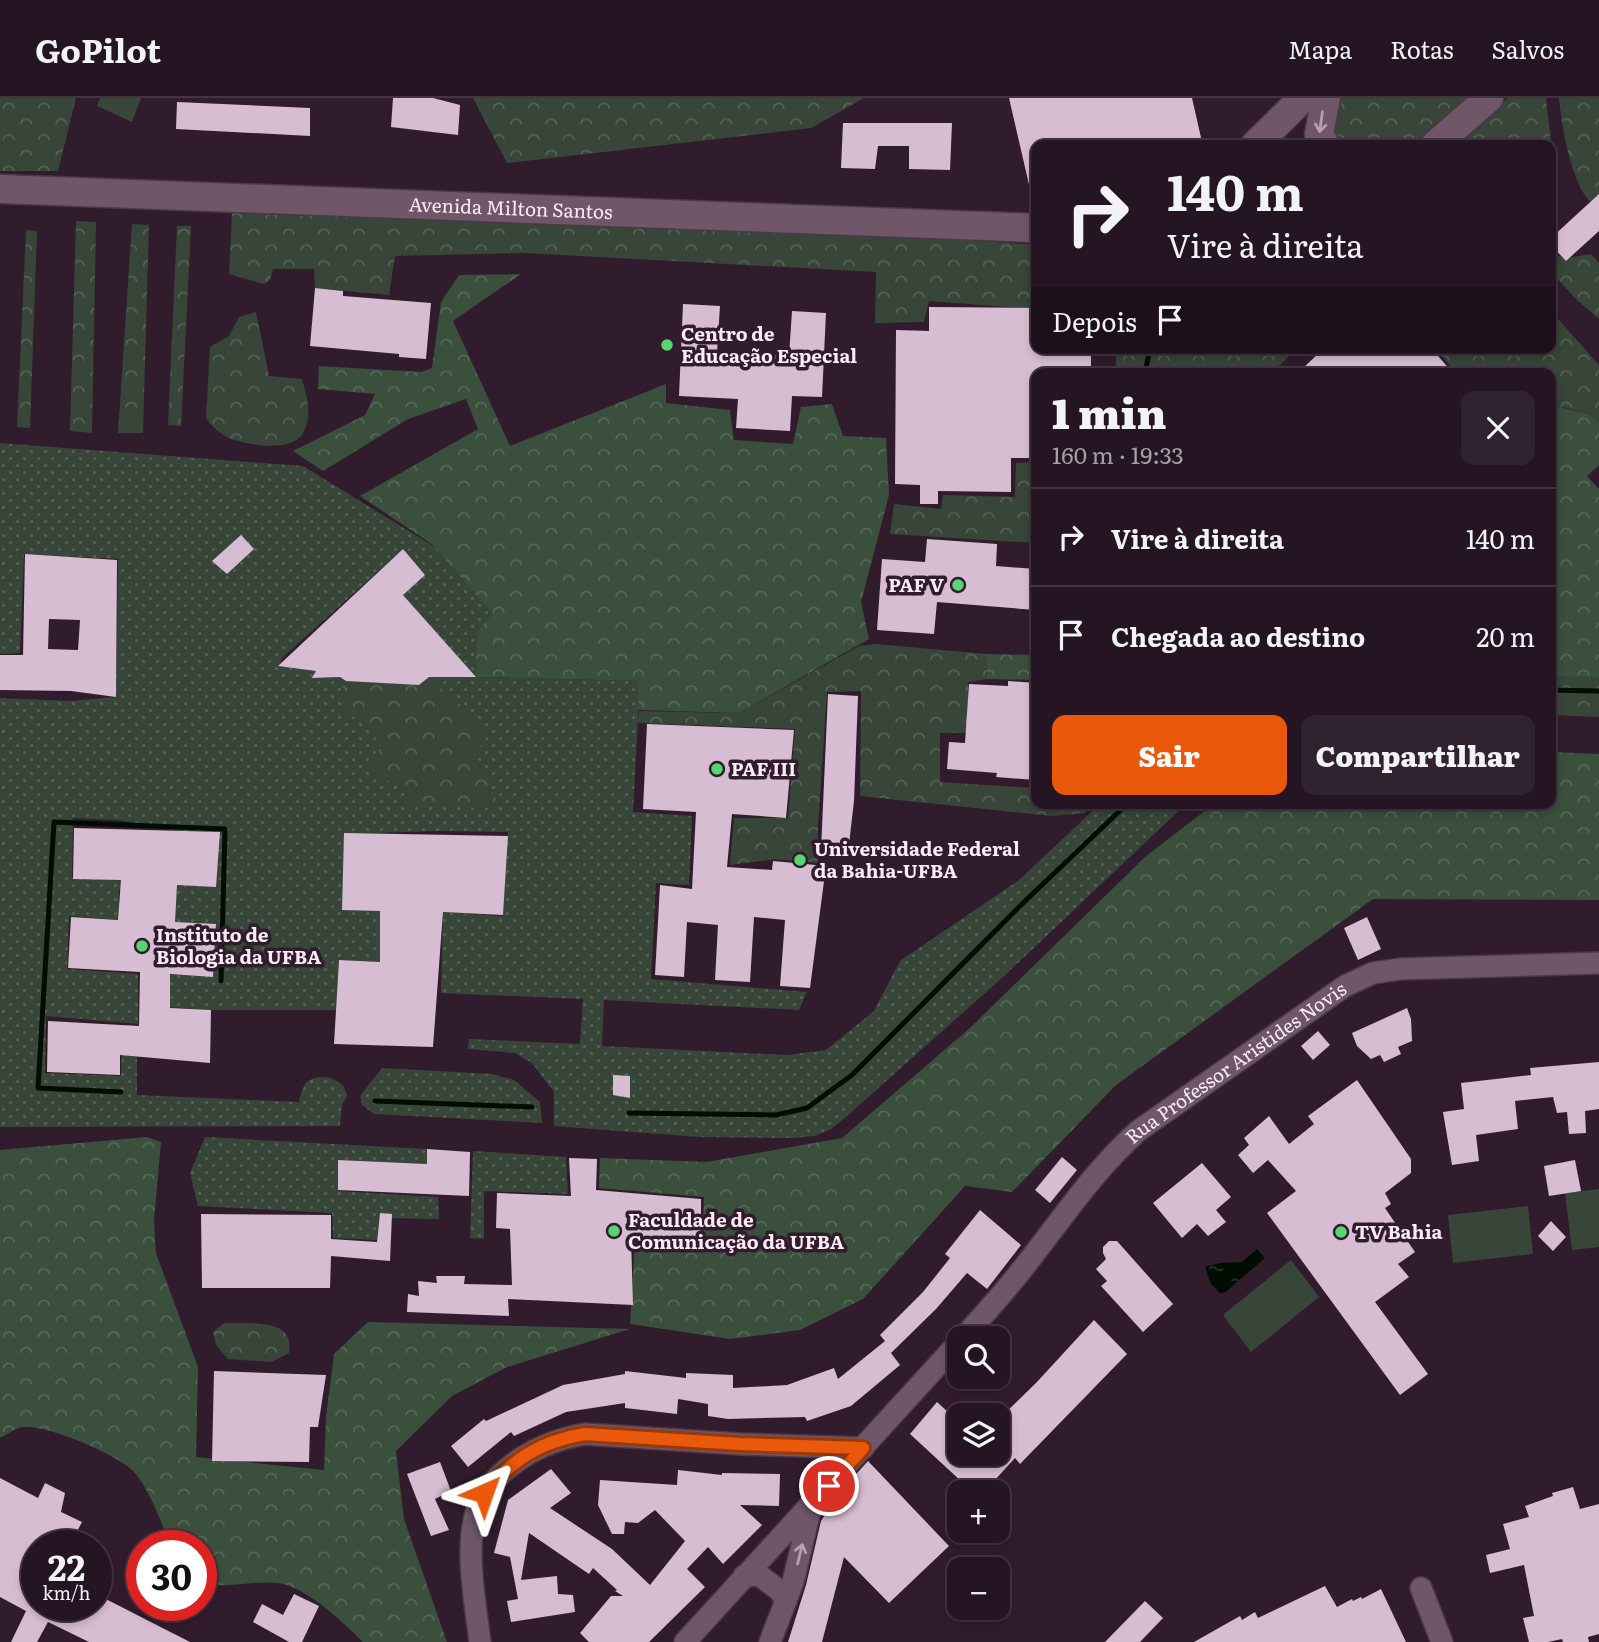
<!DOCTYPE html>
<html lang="pt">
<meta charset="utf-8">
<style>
:root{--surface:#251522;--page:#31222f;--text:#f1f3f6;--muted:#a39fa5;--line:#423440;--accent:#ea580c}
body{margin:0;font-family:Literata,serif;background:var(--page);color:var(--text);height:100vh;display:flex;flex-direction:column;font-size:26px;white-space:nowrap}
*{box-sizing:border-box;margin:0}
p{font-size:23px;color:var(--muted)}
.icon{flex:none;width:38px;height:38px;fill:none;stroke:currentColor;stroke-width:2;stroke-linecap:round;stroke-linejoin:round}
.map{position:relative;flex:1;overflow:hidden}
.drawer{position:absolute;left:1031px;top:270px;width:525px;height:441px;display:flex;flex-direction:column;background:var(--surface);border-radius:14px;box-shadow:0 4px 10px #0003,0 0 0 2px var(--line)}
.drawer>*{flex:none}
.guide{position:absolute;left:1031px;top:42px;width:525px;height:214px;border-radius:14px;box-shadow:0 4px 10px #0003,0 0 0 2px var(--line);background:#251522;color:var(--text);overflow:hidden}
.tools{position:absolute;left:947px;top:1228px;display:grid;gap:14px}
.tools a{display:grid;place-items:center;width:63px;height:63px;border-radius:14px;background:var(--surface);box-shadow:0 4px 10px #0003,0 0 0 2px var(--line);font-size:35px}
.speed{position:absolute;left:21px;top:1432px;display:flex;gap:14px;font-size:35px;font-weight:700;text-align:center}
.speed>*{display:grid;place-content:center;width:91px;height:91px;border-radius:50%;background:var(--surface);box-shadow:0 4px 10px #0003,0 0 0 2px var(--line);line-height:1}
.speed small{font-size:18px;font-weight:400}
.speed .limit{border:10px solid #d22;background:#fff;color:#111}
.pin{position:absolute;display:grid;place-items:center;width:60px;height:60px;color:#fff;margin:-30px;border:4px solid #fff;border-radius:50%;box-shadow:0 2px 7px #0007}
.me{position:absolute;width:77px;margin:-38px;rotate:43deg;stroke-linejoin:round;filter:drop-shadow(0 0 5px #0008)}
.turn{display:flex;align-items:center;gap:24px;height:147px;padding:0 21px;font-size:32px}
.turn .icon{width:91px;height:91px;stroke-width:2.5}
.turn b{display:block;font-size:49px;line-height:60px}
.then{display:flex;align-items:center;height:66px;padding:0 21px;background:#0003;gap:14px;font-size:26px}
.round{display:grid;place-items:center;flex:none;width:74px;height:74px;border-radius:14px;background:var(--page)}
.headline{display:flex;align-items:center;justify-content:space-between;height:119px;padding:0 21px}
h1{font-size:42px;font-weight:800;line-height:52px}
.button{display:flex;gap:14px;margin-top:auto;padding:14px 21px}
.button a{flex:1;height:80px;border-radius:14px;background:var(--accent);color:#fff;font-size:28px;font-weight:800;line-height:80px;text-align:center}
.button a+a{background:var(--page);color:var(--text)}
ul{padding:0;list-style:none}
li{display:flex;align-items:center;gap:21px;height:98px;padding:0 21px;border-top:2px solid var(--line)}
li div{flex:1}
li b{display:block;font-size:26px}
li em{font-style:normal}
header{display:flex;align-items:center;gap:42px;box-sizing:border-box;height:98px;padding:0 35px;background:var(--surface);border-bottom:2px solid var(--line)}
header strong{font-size:33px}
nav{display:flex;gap:38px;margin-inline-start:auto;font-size:24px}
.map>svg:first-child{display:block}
.grass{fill:url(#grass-dots);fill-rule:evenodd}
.forest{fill:url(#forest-crowns)}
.park{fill:url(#park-crowns)}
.pitch{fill:#374639}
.water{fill:url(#water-ripples)}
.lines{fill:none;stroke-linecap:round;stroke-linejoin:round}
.stream{stroke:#000e02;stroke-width:5}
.building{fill:#d7bdd1;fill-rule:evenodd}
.street-casing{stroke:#4a3846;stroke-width:24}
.secondary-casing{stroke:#4a3846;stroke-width:31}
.street{stroke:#6f5669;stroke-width:21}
.secondary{stroke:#6f5669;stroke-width:28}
.oneway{stroke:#b4a0b0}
.route-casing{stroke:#983908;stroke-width:18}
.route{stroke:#ea580c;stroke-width:12}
.poi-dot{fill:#57d570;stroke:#311c2d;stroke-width:2.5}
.labels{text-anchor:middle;stroke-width:7;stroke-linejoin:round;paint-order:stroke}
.street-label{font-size:19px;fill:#faebf6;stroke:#311c2d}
.poi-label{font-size:19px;font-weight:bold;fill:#faebf6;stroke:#311c2d;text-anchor:start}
</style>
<header>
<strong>GoPilot</strong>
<nav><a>Mapa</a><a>Rotas</a><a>Salvos</a></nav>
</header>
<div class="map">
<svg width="1599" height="1544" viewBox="0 0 1599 1544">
<defs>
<pattern id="grass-dots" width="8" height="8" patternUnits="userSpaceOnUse" patternTransform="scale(1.75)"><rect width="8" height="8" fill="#374639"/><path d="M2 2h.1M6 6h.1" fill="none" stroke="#556156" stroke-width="1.8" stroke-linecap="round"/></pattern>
<pattern id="forest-crowns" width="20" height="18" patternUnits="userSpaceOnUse" patternTransform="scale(1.75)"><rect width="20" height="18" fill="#3a4f3c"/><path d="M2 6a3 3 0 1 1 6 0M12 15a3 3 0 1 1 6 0" fill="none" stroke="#576859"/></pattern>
<pattern id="park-crowns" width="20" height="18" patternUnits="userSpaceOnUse" patternTransform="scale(1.75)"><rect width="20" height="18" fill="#374639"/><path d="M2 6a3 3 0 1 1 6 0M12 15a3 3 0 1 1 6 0" fill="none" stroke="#556156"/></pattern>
<pattern id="water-ripples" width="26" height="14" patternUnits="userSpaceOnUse" patternTransform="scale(1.75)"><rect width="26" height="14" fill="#000e02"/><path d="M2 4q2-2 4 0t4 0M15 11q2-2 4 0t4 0" fill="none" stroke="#263128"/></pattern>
</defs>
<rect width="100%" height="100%" fill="#311c2d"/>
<!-- grass -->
<g class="grass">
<path d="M0,345L303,368L435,449L494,516L476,579L640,583L633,714L692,718L689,787L656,785L651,881L807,894L799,912L604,902L602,948L787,957L826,952L874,913L900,863L1019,782L1101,705H1187L1003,879L847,1018L831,1031L815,1038L793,1040L699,1039L554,1028V994L532,965L515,955L468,951L469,941L580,946L583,901L441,895L443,814L503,818L508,734L438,733L344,736L380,813V864L339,862L336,912H212L149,908V900H170V888L150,876L213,878L216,827L154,823L153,786L216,788L219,734L180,733L117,722L73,720L72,779L132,783V791H119V813L134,823L69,818L67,871L138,876V926L46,918L45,975L121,978L123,927L137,928V997L299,1004C300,999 301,993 304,988C311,975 333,977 343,988C345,991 346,994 347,998L342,1007L340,1028L0,1029V600L70,603L116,599L118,461L24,456L20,555L0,556ZM403,451V497L475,578L429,579L419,587L346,583L340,579L313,580L316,573L279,568L282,560Z"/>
<polygon points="382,970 492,976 514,982 540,1004 542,1025 374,1016 362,1007 360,998"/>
<polygon points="205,1039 427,1051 427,1066 338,1062 338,1093 438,1099 439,1121 379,1120 377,1142 333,1140 332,1115 198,1108 190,1075"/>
<polygon points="473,1053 566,1059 568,1096 484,1093 484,1141 470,1140"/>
</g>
<!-- forest -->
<g class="forest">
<polygon points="521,176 453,223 510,348 666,286 666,305 730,312 734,342 793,346 801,309 832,306 843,338 886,340 889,397 861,504 869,541 739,615 638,612 639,583 476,579 477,534 493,516 433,447 360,398 478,331 466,301 408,321 323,373 293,353 365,317 375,296 318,291 319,268 421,274 432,270 441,204 459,177"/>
<polygon points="1551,307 1589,316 1599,325 1599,367 1587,378 1599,391 1599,583 1551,583"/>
<polygon points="986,556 1036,557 1036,582 987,581"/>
<polygon points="1551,654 1599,656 1599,802 1373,801 1116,987 1012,1094 965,1088 863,1201 800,1232 730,1241 630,1226 635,1143 702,1147 704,1099 599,1090 600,1060 707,1064 842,1040 970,930 1145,759 1215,705 1550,705"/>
<path d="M147,1039L161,1044L154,1123L156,1155L198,1269L196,1359L324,1372L326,1319L334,1256L368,1224L630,1231L507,1269L452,1298L396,1353L404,1421L447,1544H363C344,1525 305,1488 278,1485C252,1482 226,1492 201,1484V1447H170C163,1427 148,1389 134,1374C119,1357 40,1323 19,1330C13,1332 6,1337 0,1340V1052Z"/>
</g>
<!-- park -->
<g class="park">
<polygon points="0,0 76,0 58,73 0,73"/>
<polygon points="473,0 864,0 811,30 507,65"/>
<polygon points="1326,0 1488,0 1435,47 1325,47"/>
<polygon points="1508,0 1546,0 1555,78 1551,81 1550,47 1453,47"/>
<path d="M1559,0H1599V112C1593,106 1585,99 1581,91C1568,64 1562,30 1559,0Z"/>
<polygon points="232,115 913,138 1036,147 1036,211 929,203 924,224 875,225 876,174 525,155 395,158 389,197 315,190 314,171 273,171 270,182 264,186 229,176"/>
<polygon points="76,123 96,124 92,335 70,333"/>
<polygon points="132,126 149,127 143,335 118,335"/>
<polygon points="177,128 191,128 181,328 168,327"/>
<polygon points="26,132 37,133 30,330 17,329"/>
<polygon points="1591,156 1599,165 1599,221 1577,202 1551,174 1551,158 1572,159"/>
<polygon points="1551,213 1599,267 1599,325 1589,316 1551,306 1550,275 1457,275 1434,250 1550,250"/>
<path d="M256,214L269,278L302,281C307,299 313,317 303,335C292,355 249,347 231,341C221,337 212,329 206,320L210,249L229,238L239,219Z"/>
<polygon points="1116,250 1297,250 1272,275 1116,275"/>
<polygon points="1036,364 1036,445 890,436 894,406 941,411 943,397 1015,399 1016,365"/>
<polygon points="876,546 986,556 987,581 968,584 968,635 940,635 940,684 1036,690 1036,705 1094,705 1085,715 1052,718 860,698 861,593 827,594 818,728 818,765 776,761 730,767 734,720 788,720 795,631 638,625 639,613 739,615 859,548"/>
<polygon points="1551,578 1599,579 1599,619 1551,617"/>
<polygon points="429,579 461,607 487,640 475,654 500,710 409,708 405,685 370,681 367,667 381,648 364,621 347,618 338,598 346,583 419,587"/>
<path d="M224,1225C249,1226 296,1219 289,1255L272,1264L228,1261L216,1247L213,1234Z"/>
</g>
<!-- pitch -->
<g class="pitch">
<polygon points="100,0 141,0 132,24 97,8"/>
<polygon points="1599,1091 1599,1149 1572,1152 1565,1095"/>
<polygon points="1528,1108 1533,1156 1453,1165 1448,1117"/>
<polygon points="1291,1162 1319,1199 1251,1254 1223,1217"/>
</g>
<!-- water -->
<polygon class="water" points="1257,1151 1265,1160 1222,1197 1211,1186 1205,1169 1220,1165 1242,1164"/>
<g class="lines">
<!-- stream -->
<g class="stream">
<polyline points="1145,275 1150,250"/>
<polyline points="1550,592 1599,593"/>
<polyline points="121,994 38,990 54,724 225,731 221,883"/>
<polyline points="375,1003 532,1009"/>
<polyline points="629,1015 776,1017 807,1010 852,977 1024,804 1128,705"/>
</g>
</g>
<!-- building -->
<g class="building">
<polygon points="393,0 433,0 460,7 458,37 391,29"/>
<polygon points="1009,0 1192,0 1202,44 1185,47 1036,47 1036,90 1030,91"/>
<polygon points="177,4 310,10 310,38 176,31"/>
<polygon points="843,25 952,25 950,72 909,71 909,48 878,48 875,71 841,70"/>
<polygon points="1599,96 1599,133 1566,163 1550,146 1550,141"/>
<polygon points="315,190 343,193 343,198 431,205 426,261 399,259 399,256 310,248"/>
<polygon points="683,206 720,208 717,254 789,258 792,213 826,215 822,299 792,298 790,333 736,330 738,301 679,298"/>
<polygon points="929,209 1036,210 1036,250 1091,250 1091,275 1036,275 1036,306 1032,305 1032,360 1011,360 1011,394 938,393 938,406 920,406 920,387 895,386 896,232 929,233"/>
<polygon points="1324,250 1431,250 1453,275 1298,275"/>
<polygon points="241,437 254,451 227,476 212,463"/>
<polygon points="927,441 997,446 996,468 1036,471 1036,512 937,504 934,536 877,532 882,461 925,464"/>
<polygon points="403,451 425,477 403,497 476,579 429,579 419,587 346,583 340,579 312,580 316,573 278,568"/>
<path d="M25,456L117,462L116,599L71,593L0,592V557H23ZM49,521L80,522L78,552L48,551Z"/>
<polygon points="1008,583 1036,585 1036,682 996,679 997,675 947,671 949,644 965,645 969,586 1008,588"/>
<polygon points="828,596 858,598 854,703 848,755 821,752"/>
<polygon points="647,626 794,632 786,720 732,716 727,769 772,772 773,763 826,768 810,890 780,888 785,822 754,819 750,884 715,882 718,827 687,824 684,879 655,877 660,787 692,791 696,714 643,711"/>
<polygon points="74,730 220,734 216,789 177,787 175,824 216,826 213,879 170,876 170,910 211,912 210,965 120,957 120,977 47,974 48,923 139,928 140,874 68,870 71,819 118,822 121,782 73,781"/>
<polygon points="344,735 508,738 503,817 443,814 433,949 334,946 339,862 380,864 380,813 342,812"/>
<polygon points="1367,819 1381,851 1358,862 1344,830"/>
<polygon points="1407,910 1411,921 1412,943 1398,949 1401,956 1384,964 1380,957 1371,961 1357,948 1352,935"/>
<polygon points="1318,933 1330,947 1313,962 1301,948"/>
<polygon points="1599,964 1599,1011 1585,1013 1586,1035 1569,1036 1567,1014 1557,1015 1553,999 1515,1003 1518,1031 1476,1037 1479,1063 1452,1067 1443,1014 1464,1011 1461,985 1531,977 1530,970"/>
<polygon points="613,977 630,978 630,1000 613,997"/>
<polygon points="1357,982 1411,1061 1411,1075 1385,1095 1391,1106 1385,1110 1415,1154 1398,1166 1409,1179 1375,1204 1428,1276 1400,1297 1267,1115 1296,1093 1268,1062 1253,1075 1238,1057 1249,1047 1244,1040 1269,1018 1289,1046 1314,1026 1308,1018"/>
<polygon points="427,1051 470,1054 469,1098 338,1092 338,1062 427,1066"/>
<polygon points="1062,1059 1077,1072 1050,1105 1035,1092"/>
<polygon points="569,1060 597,1061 596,1092 701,1101 701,1145 631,1139 633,1207 508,1201 509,1218 407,1214 408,1196 419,1198 418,1183 437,1185 436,1178 465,1178 464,1186 512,1187 510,1131 496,1130 497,1095 571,1098"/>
<polygon points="1575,1062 1581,1093 1549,1098 1544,1068"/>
<polygon points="1202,1065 1231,1099 1216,1112 1226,1124 1208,1138 1197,1126 1182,1140 1153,1105"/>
<polygon points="980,1112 1021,1147 987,1191 967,1175 936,1211 891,1255 900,1267 851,1308 807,1323 805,1319 728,1321 708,1318 708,1306 678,1301 677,1316 625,1310 625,1305 566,1314 514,1338 511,1334 468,1369 451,1348 484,1321 486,1323 563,1287 625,1276 625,1273 686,1280 686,1275 733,1277 733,1290 787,1287 834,1270 838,1281 885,1243 880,1237 923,1194 950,1160 945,1156"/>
<polygon points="380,1115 392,1116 390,1163 331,1158 330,1190 202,1190 201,1116 331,1117 331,1141 377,1144"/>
<polygon points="1551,1123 1566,1139 1553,1153 1538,1138"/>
<polygon points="1109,1143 1117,1143 1173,1206 1143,1234 1101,1188 1107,1183 1096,1171 1106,1161 1103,1155 1103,1149"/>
<polygon points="1094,1222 1127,1256 1020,1366 1015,1360 983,1395 974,1395 910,1336 937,1304 959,1324 959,1356 998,1356 998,1322 1036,1285"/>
<polygon points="214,1273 326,1277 318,1329 310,1329 309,1364 212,1363"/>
<polygon points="868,1363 949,1448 889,1505 844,1459 822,1544 788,1544 806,1487 821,1423 839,1395"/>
<polygon points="440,1364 451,1393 435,1401 449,1432 431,1438 407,1376"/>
<polygon points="551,1371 571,1395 550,1410 612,1451 650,1487 685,1443 655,1412 638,1425 625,1424 624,1436 612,1436 598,1407 600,1382 677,1387 678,1372 722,1377 722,1375 780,1376 779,1408 740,1407 762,1427 723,1466 708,1449 687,1471 705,1489 649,1544 589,1544 580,1535 611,1498 623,1498 615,1493 617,1492 593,1470 589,1476 529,1435 521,1482 557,1478 558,1496 573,1497 575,1514 511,1524 507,1503 518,1501 510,1459 494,1455 508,1402"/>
<polygon points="0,1380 38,1400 45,1385 65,1395 61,1414 82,1424 70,1447 37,1447 37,1507 96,1507 96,1496 190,1544 89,1544 48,1524 37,1544 11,1544 26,1513 0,1499"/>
<polygon points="1573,1389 1580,1411 1599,1406 1599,1536 1588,1539 1589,1544 1563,1544 1562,1541 1548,1544 1529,1544 1523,1520 1534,1518 1524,1467 1490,1475 1486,1457 1510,1451 1503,1426 1529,1419 1525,1408 1553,1398 1552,1395"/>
<polygon points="1325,1488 1337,1509 1352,1501 1353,1503 1361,1499 1362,1501 1381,1491 1406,1544 1194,1544 1240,1518 1242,1522 1255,1514 1258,1520"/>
<polygon points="294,1496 319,1508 302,1544 289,1544 253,1524 262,1506 283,1517"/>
<polygon points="1145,1503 1163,1520 1140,1544 1105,1544"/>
</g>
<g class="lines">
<!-- street casing -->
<g class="street-casing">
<g id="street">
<path id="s1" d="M962,1241C980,1221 999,1200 1016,1179C1056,1130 1090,1076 1138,1033L1345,888L1373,875L1400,871L1599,865"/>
<polyline points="744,1478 759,1477 780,1493 786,1503"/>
<polyline points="1421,1490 1442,1544"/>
<path d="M480,1544C475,1501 460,1433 485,1394C494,1380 507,1370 520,1361C541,1347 561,1340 585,1336L740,1346L863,1350"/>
<polyline points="685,1544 959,1244"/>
<polyline points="770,1544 793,1484 811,1409"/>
</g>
</g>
<!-- secondary casing -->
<g class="secondary-casing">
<g id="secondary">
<polyline points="1255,47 1303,0"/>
<polyline points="1325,47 1319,36 1326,0"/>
<polyline points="1435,47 1489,0"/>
<path id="s2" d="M0,91L1036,130"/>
</g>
</g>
<!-- street -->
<use href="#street" class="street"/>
<!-- secondary -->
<use href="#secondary" class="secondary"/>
</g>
<!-- one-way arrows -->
<defs><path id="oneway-shaft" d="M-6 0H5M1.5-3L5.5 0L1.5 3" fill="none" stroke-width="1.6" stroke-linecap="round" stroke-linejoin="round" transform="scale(1.75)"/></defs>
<g class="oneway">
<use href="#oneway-shaft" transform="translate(1321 24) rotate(98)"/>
<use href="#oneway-shaft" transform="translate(800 1456) rotate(-76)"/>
</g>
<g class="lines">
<!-- route casing -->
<g class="route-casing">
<path id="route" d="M484,1395C513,1361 541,1343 585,1336L740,1346L863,1350L829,1388"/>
</g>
<!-- route -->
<use href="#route" class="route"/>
</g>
<!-- markers -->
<g class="poi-dot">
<circle cx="667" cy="247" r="7"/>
<circle cx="958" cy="487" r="7"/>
<circle cx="717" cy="671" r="7"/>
<circle cx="800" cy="762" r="7"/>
<circle cx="142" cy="848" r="7"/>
<circle cx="614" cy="1133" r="7"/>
<circle cx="1341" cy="1134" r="7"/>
</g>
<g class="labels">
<!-- street labels -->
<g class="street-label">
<text dy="7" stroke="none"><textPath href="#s2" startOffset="511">Avenida Milton Santos</textPath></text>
<text dy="7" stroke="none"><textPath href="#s1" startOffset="392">Rua Professor Aristides Novis</textPath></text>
</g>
<!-- poi labels -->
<g class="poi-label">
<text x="681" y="243">Centro de<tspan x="681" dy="22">Educação Especial</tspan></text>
<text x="944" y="494" text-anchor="end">PAF V</text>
<text x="731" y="678">PAF III</text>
<text x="814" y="758">Universidade Federal<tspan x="814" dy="22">da Bahia-UFBA</tspan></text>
<text x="156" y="844">Instituto de<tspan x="156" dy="22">Biologia da UFBA</tspan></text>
<text x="628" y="1129">Faculdade de<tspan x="628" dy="22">Comunicação da UFBA</tspan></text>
<text x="1355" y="1141">TV Bahia</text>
</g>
</g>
</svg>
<div class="tools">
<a><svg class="icon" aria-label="search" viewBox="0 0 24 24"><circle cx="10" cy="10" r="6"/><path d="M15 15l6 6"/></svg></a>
<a><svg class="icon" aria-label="layers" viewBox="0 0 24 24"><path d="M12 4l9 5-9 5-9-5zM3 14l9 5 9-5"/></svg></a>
<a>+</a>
<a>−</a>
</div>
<div class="speed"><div>22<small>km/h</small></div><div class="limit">30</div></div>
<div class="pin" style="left:829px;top:1388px;background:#d93025"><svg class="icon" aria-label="arrive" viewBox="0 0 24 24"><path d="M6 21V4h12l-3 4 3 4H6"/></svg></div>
<svg class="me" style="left:484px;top:1395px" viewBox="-20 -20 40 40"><path d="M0-17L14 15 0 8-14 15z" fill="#ea580c" stroke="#fff" stroke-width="4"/></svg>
<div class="guide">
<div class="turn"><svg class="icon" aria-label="right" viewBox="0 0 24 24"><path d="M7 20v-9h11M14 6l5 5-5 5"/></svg><div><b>140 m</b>Vire à direita</div></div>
<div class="then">Depois<svg class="icon" aria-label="arrive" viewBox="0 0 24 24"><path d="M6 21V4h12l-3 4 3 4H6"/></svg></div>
</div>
<section class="drawer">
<div class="headline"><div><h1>1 min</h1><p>160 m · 19:33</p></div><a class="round"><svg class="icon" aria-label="close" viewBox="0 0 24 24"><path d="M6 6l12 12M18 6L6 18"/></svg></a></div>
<ul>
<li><svg class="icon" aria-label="right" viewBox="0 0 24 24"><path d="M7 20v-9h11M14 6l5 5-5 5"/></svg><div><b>Vire à direita</b></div><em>140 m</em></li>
<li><svg class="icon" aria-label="arrive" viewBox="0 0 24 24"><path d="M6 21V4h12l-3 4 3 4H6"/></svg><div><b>Chegada ao destino</b></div><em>20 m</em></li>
</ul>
<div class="button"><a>Sair</a><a>Compartilhar</a></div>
</section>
</div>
